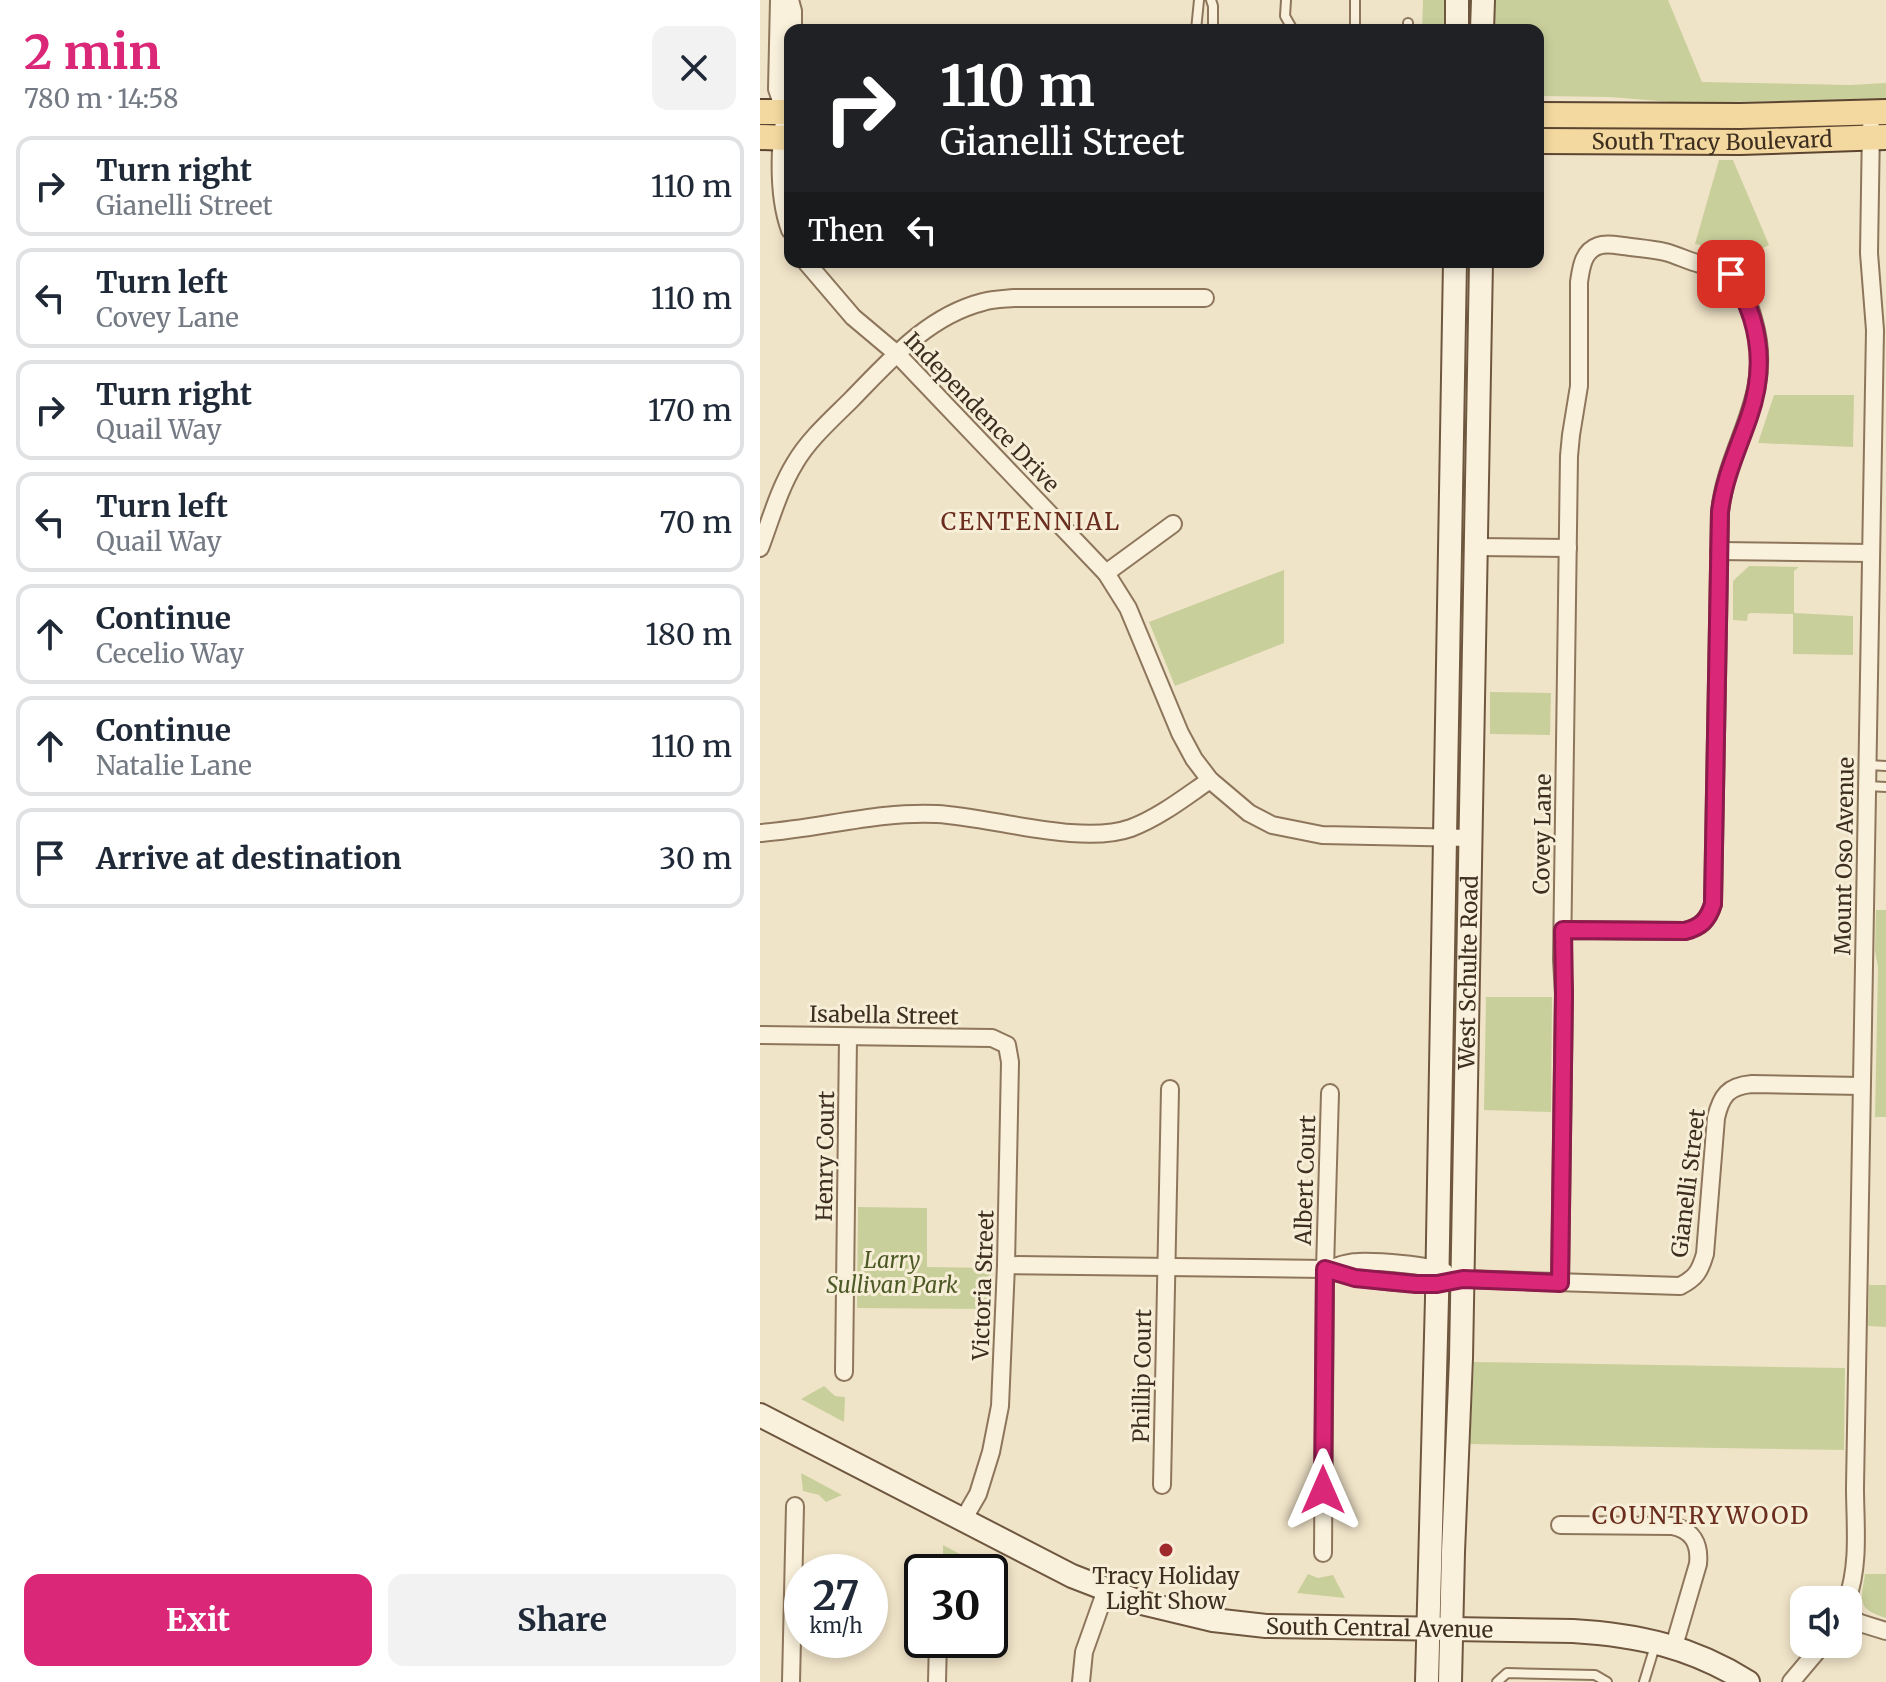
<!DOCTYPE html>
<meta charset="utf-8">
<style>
:root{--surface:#fff;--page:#f2f2f3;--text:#1f2937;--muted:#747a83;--line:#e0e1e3;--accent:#db2777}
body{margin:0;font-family:Merriweather,serif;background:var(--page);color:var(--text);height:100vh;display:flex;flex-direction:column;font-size:30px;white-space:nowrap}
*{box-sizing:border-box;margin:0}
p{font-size:26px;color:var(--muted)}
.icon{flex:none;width:44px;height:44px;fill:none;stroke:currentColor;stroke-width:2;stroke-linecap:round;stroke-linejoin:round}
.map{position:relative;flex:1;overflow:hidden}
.sheet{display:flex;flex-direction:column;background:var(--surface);width:760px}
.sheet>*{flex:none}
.banner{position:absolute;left:24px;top:24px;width:760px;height:244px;border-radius:16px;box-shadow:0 4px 12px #0003;background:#202124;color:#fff;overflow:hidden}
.tools{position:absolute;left:1030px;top:1586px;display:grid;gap:16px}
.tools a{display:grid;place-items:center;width:72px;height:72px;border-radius:16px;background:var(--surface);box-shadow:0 4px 12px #0003;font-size:40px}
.speed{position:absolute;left:24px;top:1554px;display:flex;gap:16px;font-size:40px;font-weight:700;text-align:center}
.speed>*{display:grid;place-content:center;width:104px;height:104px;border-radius:50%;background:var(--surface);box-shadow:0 4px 12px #0003;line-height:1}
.speed small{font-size:20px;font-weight:400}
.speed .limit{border:4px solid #111;border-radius:12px;background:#fff;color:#111}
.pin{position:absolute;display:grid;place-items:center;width:68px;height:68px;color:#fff;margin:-34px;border-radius:16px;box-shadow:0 4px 12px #0006}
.me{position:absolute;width:88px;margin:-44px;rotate:0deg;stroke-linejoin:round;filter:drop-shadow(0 0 6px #0008)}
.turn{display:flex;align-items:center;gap:28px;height:168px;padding:0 24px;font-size:36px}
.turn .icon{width:104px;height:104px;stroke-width:2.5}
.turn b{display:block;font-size:56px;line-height:68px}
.then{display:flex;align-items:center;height:76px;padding:0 24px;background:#0003;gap:16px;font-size:30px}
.round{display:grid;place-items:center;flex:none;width:84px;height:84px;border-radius:16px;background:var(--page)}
.headline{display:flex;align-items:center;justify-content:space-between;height:136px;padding:0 24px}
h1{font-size:48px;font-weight:700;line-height:60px;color:var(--accent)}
.action{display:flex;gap:16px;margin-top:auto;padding:16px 24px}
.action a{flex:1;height:92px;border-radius:16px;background:var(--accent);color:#fff;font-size:32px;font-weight:700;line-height:92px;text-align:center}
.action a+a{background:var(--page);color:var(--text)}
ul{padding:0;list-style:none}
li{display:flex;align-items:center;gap:24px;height:100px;margin:0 16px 12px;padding:0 8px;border:4px solid var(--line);border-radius:16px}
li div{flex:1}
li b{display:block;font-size:30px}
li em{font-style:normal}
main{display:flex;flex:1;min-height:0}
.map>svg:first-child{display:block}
.green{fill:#c9cf9b}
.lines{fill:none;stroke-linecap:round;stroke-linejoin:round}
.lane-casing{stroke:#8d765c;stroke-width:12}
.street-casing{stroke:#8d765c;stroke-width:20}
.secondary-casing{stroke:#6f573f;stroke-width:26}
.primary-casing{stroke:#5b4430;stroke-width:28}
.lane{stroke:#faf1dc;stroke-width:8}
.street{stroke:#faf1dc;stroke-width:16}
.secondary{stroke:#faf1dc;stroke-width:22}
.primary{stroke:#f3d9a0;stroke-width:24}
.route-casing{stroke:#8e194d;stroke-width:20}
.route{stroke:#db2777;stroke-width:14}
.poi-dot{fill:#9e2a2b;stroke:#f7eed8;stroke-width:3}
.labels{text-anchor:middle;stroke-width:6;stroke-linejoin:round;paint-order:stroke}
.street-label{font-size:22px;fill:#3d2e20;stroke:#f7eed8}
.park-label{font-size:22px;font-style:italic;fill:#4d5a26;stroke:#f7eed8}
.poi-label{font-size:22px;fill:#3d2e20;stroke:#f7eed8}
.neighbourhood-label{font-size:24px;letter-spacing:2px;fill:#6b2e1e;stroke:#f7eed8}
</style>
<main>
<section class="sheet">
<div class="headline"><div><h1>2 min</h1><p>780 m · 14:58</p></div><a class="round"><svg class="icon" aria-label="close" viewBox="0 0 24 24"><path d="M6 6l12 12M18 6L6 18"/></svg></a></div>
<ul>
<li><svg class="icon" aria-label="right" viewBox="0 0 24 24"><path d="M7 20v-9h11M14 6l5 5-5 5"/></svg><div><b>Turn right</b><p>Gianelli Street</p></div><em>110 m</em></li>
<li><svg class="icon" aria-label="left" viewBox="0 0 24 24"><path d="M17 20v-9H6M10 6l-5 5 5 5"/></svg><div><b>Turn left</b><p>Covey Lane</p></div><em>110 m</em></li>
<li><svg class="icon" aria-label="right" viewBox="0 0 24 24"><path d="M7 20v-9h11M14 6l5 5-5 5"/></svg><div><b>Turn right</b><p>Quail Way</p></div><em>170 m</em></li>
<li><svg class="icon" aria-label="left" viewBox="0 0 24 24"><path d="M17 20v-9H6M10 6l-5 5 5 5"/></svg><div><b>Turn left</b><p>Quail Way</p></div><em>70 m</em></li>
<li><svg class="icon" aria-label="ahead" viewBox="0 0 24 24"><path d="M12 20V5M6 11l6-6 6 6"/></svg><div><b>Continue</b><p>Cecelio Way</p></div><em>180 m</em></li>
<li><svg class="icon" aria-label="ahead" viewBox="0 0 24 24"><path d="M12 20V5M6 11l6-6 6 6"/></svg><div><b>Continue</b><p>Natalie Lane</p></div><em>110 m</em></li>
<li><svg class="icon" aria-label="arrive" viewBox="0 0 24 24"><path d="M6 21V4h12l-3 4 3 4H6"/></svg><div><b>Arrive at destination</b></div><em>30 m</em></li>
</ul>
<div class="action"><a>Exit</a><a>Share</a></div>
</section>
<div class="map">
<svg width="1126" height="1682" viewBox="0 0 1126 1682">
<rect width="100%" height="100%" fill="#f0e4c8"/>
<!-- green -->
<g class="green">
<polygon points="663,0 685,0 684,30 662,30"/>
<polygon points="735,0 908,0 942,82 1090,85 1126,83 1126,99 923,103 850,97 778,96 778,30 735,30"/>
<polygon points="959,160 973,160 1009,245 980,259 957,249 935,244"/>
<polygon points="1014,395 1094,395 1093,447 998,443"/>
<polygon points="989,566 1039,567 1034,571 1034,613 1093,616 1093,655 1033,654 1033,614 991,613 988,614 987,621 973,620 973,581"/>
<polygon points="524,570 524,643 415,686 389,622"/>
<polygon points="730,692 791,693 790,735 730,734"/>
<polygon points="1116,910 1126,910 1126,1117 1115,1117 1118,967 1115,951"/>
<polygon points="726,997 792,997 791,1112 724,1110"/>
<polygon points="98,1207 167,1208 167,1267 231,1268 229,1309 97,1308"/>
<polygon points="1109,1285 1126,1285 1126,1327 1108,1326"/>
<polygon points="714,1362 1085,1368 1084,1450 710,1444"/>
<polygon points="64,1386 75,1396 85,1397 84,1422 41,1399"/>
<polygon points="41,1473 82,1495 66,1502 59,1495 43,1491"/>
<path d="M183,1545L222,1566C197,1577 205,1565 183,1564Z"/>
<polygon points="548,1574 558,1578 573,1575 585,1598 537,1593"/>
<path d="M1105,1574H1126V1618C1096,1609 1101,1600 1105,1574Z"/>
</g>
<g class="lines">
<!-- lane casing -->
<g class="lane-casing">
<g id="lane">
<polyline points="451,0 453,6 453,30"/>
<polyline points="526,0 525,16 533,30"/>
<polyline points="436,30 439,0"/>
<polyline points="595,30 595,0"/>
<polyline points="648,30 648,23"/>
<polyline points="1108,765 1126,766"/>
<polyline points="1107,786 1126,787"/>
<polyline points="737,1682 747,1673 835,1675 847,1682"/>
<polyline points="884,1682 895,1646"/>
</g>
</g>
<!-- street casing -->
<g class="street-casing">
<g id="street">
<polyline points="19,0 17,89 25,112"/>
<polyline points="30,0 33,11 33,30"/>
<path d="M30,98C18,134 17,195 30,230"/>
<polyline points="46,262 93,317 137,354 346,573 368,608 420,733 434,759 450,780 489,813 512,825 562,835 710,838"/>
<polyline points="717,547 808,548"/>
<path d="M0,548C11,519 19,489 35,463C49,439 72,419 92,399C130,360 168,316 223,302C233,299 244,299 254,298H445"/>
<polyline points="959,551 1110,553"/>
<polyline points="346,573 413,524"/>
<path d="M0,833C59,829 118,811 177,814C232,817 321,846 371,828C400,817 425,797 450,780"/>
<polyline points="0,1035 232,1038 247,1045 250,1062 246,1265 240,1406 231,1452 218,1494 203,1520"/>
<path d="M246,1265L565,1269C610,1282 657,1287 703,1279L920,1286C936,1278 940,1271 945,1254L956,1118C961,1096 968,1086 992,1084L1101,1086"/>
<path d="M567,1269C576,1267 587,1262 597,1262C617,1261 668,1265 685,1272"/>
<path d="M800,1283L804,994L802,960L809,456L811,435L819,386V282C821,268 823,251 838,246C846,243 855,245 863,246C877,248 891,249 905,252C917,255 928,261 940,264C950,267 961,266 969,273C982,283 990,307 994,322C1015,396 967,443 960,512L953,904C948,920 941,927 925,931L803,930"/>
<polyline points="84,1372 88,1037"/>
<polyline points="402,1485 410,1089"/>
<path d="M800,1525L912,1526C933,1530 940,1544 938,1564L914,1646"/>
<polyline points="563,1553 565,1269 570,1093"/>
<path d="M1087,1600C1100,1564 1095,1524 1095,1487L1115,330L1109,253L1111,127"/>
<polyline points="1088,1617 1100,1623 1126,1631"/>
<polyline points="31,1682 35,1506"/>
<polyline points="177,1682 178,1640"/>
<polyline points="321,1682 324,1652 346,1590"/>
<polyline points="1031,1682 1063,1644"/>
</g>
</g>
<!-- secondary casing -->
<g class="secondary-casing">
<g id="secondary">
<polyline points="697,30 697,0"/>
<polyline points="722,30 723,0"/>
<path id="s1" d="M0,1415L312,1576L382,1603L453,1620L506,1626L813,1631C879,1635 932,1647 988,1682"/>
<polyline points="667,1682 677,1298 695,262"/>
<path id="s2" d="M690,1682L693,1552L701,1358L721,262"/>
</g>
</g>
<!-- primary casing -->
<g class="primary-casing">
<g id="primary">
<polyline points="0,112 30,112"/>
<polyline points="778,115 980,116 1126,112"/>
<polyline points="0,137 30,138"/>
<path id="s3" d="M778,141L980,142L1126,137"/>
</g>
</g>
<!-- lane -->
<use href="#lane" class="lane"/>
<!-- street -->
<use href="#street" class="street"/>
<!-- secondary -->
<use href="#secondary" class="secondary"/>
<!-- primary -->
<use href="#primary" class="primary"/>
</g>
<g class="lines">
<!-- route casing -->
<g class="route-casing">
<path id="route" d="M563,1490L565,1269L595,1278L656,1284H677L703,1279L800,1283L804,994L803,930L925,931C941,927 948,920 953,904L960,512C964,478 978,449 989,417C1007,366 1000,319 971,274"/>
</g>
<!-- route -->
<use href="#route" class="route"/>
</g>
<!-- markers -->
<circle class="poi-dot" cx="406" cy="1550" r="8"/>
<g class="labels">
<!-- street labels -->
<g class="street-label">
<text dy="8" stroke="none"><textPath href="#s3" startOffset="174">South Tracy Boulevard</textPath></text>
<text transform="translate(222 412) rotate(46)" y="8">Independence Drive</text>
<text transform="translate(782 834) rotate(-89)" y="8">Covey Lane</text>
<text transform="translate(1084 856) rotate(-89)" y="8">Mount Oso Avenue</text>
<text dy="8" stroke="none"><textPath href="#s2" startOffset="710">West Schulte Road</textPath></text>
<text transform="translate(124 1015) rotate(1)" y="8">Isabella Street</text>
<text transform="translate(65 1156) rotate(-89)" y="8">Henry Court</text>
<text transform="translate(545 1180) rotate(-88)" y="8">Albert Court</text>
<text transform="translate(928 1183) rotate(-83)" y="8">Gianelli Street</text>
<text transform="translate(223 1285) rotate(-88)" y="8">Victoria Street</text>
<text transform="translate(382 1376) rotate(-89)" y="8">Phillip Court</text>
<text dy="8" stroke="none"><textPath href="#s1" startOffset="666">South Central Avenue</textPath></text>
</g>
<!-- park labels -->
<g class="park-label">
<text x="132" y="1268">Larry<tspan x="132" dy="25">Sullivan Park</tspan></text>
</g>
<!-- poi labels -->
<g class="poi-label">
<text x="406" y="1584">Tracy Holiday<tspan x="406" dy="25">Light Show</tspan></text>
</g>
<!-- neighbourhood labels -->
<g class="neighbourhood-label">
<text x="271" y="530">CENTENNIAL</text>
<text x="941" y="1524">COUNTRYWOOD</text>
</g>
</g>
</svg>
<div class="tools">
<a><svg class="icon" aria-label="sound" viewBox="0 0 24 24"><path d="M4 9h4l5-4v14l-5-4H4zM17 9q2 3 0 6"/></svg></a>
</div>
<div class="speed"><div>27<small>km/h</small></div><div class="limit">30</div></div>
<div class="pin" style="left:971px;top:274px;background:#d93025"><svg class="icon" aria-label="arrive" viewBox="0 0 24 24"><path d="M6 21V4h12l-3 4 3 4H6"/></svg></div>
<svg class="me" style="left:563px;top:1490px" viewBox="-20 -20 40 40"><path d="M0-17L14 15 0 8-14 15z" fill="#db2777" stroke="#fff" stroke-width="4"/></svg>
<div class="banner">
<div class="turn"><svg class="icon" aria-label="right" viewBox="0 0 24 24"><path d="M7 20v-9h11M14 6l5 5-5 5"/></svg><div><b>110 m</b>Gianelli Street</div></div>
<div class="then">Then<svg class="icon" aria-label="left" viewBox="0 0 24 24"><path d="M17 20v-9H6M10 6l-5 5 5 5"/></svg></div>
</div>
</div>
</main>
